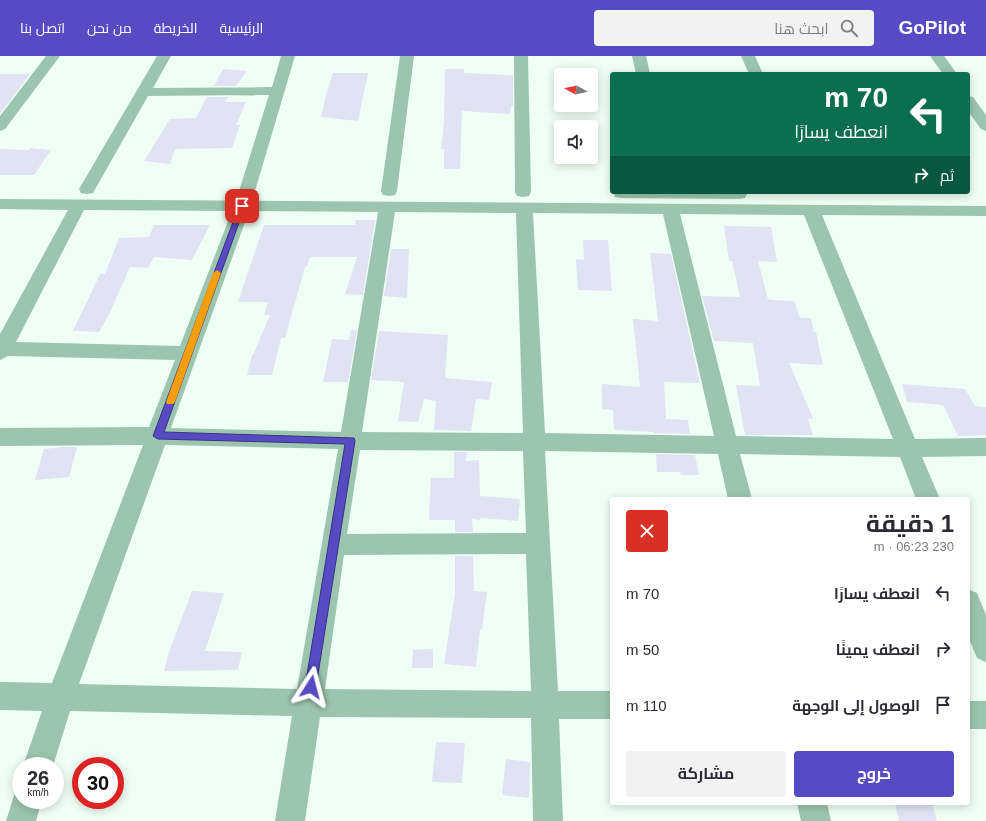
<!DOCTYPE html>
<html lang="ar">
<meta charset="utf-8">
<style>
:root{--surface:#fff;--page:#f2f2f3;--text:#2b2b33;--muted:#7c7c81;--accent:#574bc3}
body{margin:0;font-family:Arial,Cairo,sans-serif;background:var(--page);color:var(--text);direction:rtl;height:100vh;display:flex;flex-direction:column;font-size:15px;white-space:nowrap}
*{box-sizing:border-box;margin:0}
p{font-size:13px;color:var(--muted)}
.icon{flex:none;width:22px;height:22px;fill:none;stroke:currentColor;stroke-width:2;stroke-linecap:round;stroke-linejoin:round}
.map{position:relative;flex:1;overflow:hidden;direction:ltr}
.drawer{position:absolute;left:610px;top:441px;width:360px;height:308px;display:flex;flex-direction:column;background:var(--surface);border-radius:4px;box-shadow:0 2px 10px #0003;direction:rtl}
.drawer>*{flex:none}
.top-card{position:absolute;left:610px;top:16px;width:360px;height:122px;border-radius:4px;box-shadow:0 2px 10px #0003;direction:rtl;background:#0b6e4f;color:#fff;overflow:hidden}
.needle{width:26px;rotate:278deg}
.buttons{position:absolute;left:554px;top:12px;display:grid;gap:8px}
.buttons a{display:grid;place-items:center;width:44px;height:44px;border-radius:4px;background:var(--surface);box-shadow:0 2px 10px #0003;font-size:20px}
.speed{position:absolute;left:12px;top:701px;display:flex;gap:8px;font-size:20px;font-weight:700;text-align:center}
.speed>*{display:grid;place-content:center;width:52px;height:52px;border-radius:50%;background:var(--surface);box-shadow:0 2px 10px #0003;line-height:1}
.speed small{font-size:10px;font-weight:400}
.speed .limit{border:6px solid #d22;background:#fff;color:#111}
.pin{position:absolute;display:grid;place-items:center;width:34px;height:34px;color:#fff;margin:-17px;border-radius:8px;box-shadow:0 2px 6px #0006}
.me{position:absolute;width:44px;margin:-22px;rotate:9deg;stroke-linejoin:round;filter:drop-shadow(0 0 3px #0008)}
.turn{display:flex;align-items:center;gap:14px;height:84px;padding:0 16px;font-size:18px}
.turn .icon{width:52px;height:52px;stroke-width:2.5}
.turn b{display:block;font-size:28px;line-height:34px}
.then{display:flex;align-items:center;height:38px;padding:0 16px;background:#0003;gap:8px;font-size:15px}
.round{display:grid;place-items:center;flex:none;width:42px;height:42px;border-radius:4px;background:var(--page)}
.head{display:flex;align-items:center;justify-content:space-between;height:68px;padding:0 16px}
h1{font-size:24px;font-weight:700;line-height:30px}
.primary-button{display:flex;gap:8px;margin-top:auto;padding:8px 16px}
.primary-button a{flex:1;height:46px;border-radius:4px;background:var(--accent);color:#fff;font-size:16px;font-weight:700;line-height:46px;text-align:center}
.primary-button a+a{background:var(--page);color:var(--text)}
ul{padding:0;list-style:none}
li{display:flex;align-items:center;gap:12px;height:56px;padding:0 16px}
li div{flex:1}
li b{display:block;font-size:15px}
li em{font-style:normal}
header{display:flex;align-items:center;gap:24px;box-sizing:border-box;height:56px;padding:0 20px;background:var(--accent);color:#fff}
header strong{font-size:19px}
nav{display:flex;gap:22px;margin-inline-start:auto;font-size:14px}
.search{width:280px;height:36px;background:var(--page);display:flex;align-items:center;gap:10px;box-sizing:border-box;padding:0 14px;border-radius:4px;color:var(--muted);font-size:15px}
.map>svg:first-child{display:block}
.building{fill:#e1e2f4}
.lines{fill:none;stroke-linecap:round;stroke-linejoin:round}
.minor{fill:#9cc5af;fill-rule:evenodd}
.route{fill:#574bc3;stroke:#39317f}
.slow{fill:#f59e0b}
</style>
<header>
<strong>GoPilot</strong>
<div class="search"><svg class="icon" aria-label="search" viewBox="0 0 24 24"><circle cx="10" cy="10" r="6"/><path d="M15 15l6 6"/></svg>ابحث هنا</div>
<nav><a>الرئيسية</a><a>الخريطة</a><a>من نحن</a><a>اتصل بنا</a></nav>
</header>
<div class="map">
<svg width="986" height="765" viewBox="0 0 986 765">
<rect width="100%" height="100%" fill="#effff6"/>
<!-- building -->
<g class="building">
<polygon points="223,13 247,15 236,30 214,30"/>
<polygon points="445,13 464,13 464,17 513,19 513,50 511,50 510,58 462,55 460,113 444,113 444,93 441,93 444,67"/>
<polygon points="333,17 368,17 358,65 321,61 326,39"/>
<polygon points="0,18 30,18 0,58"/>
<polygon points="207,41 228,41 225,46 246,46 236,69 240,69 232,92 175,93 170,108 144,105 170,63 196,62"/>
<polygon points="30,92 51,94 34,119 0,119 0,93 29,94"/>
<polygon points="356,164 375,164 363,239 345,238 357,201 310,201 307,211 305,211 285,282 281,282 272,319 247,319 252,299 253,299 270,259 264,259 268,246 238,246 264,169 355,169"/>
<polygon points="154,169 210,169 192,204 154,201 148,212 130,211 110,256 99,276 73,275 100,218 105,218 119,182 149,181"/>
<polygon points="724,170 771,171 777,206 758,205 768,243 773,244 794,245 800,262 811,262 814,276 816,276 823,309 789,307 813,362 808,363 813,379 745,379 736,329 760,330 753,287 714,285 702,240 740,241 732,205 729,205"/>
<polygon points="583,184 608,184 612,235 578,234 576,203 584,204"/>
<polygon points="391,193 409,193 407,242 384,240"/>
<polygon points="650,197 671,198 700,327 664,326 666,363 688,364 690,378 654,377 654,376 614,374 613,354 602,353 602,328 640,331 633,263 658,265"/>
<polygon points="351,274 357,274 348,326 323,326 332,283 349,284"/>
<polygon points="379,275 448,279 445,322 492,326 489,344 476,343 471,375 434,374 436,345 424,343 418,366 398,365 404,326 371,324"/>
<polygon points="902,328 965,333 975,350 986,351 986,379 958,380 943,349 907,346"/>
<polygon points="63,391 77,391 69,421 35,424 44,393"/>
<polygon points="454,396 467,396 466,405 479,404 480,440 520,443 518,465 480,462 480,464 472,463 473,476 455,476 455,464 429,464 431,422 454,422"/>
<polygon points="656,398 695,399 699,419 681,419 680,416 657,416"/>
<polygon points="455,500 473,500 474,535 487,536 482,573 480,573 476,611 444,608 455,537"/>
<polygon points="192,535 224,537 205,595 242,596 238,614 164,615 169,596"/>
<polygon points="433,593 433,612 412,612 413,594"/>
<polygon points="436,686 465,687 462,727 432,726"/>
<polygon points="506,703 530,706 529,742 502,739"/>
<polygon points="895,747 932,747 937,765 899,765"/>
</g>
<g class="lines">
<!-- minor -->
<g class="minor">
<polygon points="46,0 60,0 5,73 0,75 0,60"/>
<polygon points="157,0 171,0 153,32 272,31 281,0 295,0 255,135 253,139 247,140 241,139 239,135 269,39 148,40 93,137 87,138 81,137 79,133"/>
<polygon points="400,0 414,0 397,135 395,139 389,140 383,139 381,135"/>
<polygon points="514,0 528,0 531,136 529,140 523,141 517,140 515,136"/>
<polygon points="632,0 646,0 650,18 636,18"/>
<polygon points="741,0 755,0 763,18 749,18"/>
<polygon points="930,0 944,0 957,18 943,18"/>
<polygon points="968,40 973,41 986,59 986,75 981,73 968,55"/>
<polygon points="613,136 746,136 747,138 745,142 739,143 621,142 615,141"/>
<path d="M0,143L986,150V160L822,159L915,383L986,382V400L922,401L940,443H916L900,401L740,398L752,443H728L718,398L545,395L558,635H612V663H559L563,765H533L531,662L320,661L305,765H275L292,660L70,655L53,710H23L42,655L0,654V626L52,627L143,389L0,390V372L149,371L175,304L8,300L0,304V278L68,154L0,153ZM84,154L232,155L180,290L16,286ZM249,155L378,156L341,376L171,372ZM395,156L516,157L523,377L362,376ZM533,157L663,158L714,380L545,377ZM680,158L804,159L893,383L736,380ZM165,389L338,393L297,633L79,628ZM360,394L523,395L526,477L347,478ZM526,498L531,635L325,633L344,499Z"/>
<polygon points="968,533 977,537 986,559 986,606 977,602 968,580"/>
<rect x="968" y="645" width="18" height="28"/>
<polygon points="21,732 21,744 42,744 36,765 6,765 16,733"/>
<polygon points="797,747 827,747 831,765 801,765"/>
</g>
</g>
<!-- route -->
<polygon class="route" points="242,147 245,150 164,376 354,382 355,385 316,631 315,635 311,636 307,635 305,631 345,388 158,383 153,380 239,150"/>
<!-- slow -->
<polygon class="slow" points="217,214 221,217 175,346 173,348 167,348 166,346 213,217"/>
</svg>
<div class="buttons">
<a><svg class="needle" viewBox="-14 -14 28 28"><path d="M0-13l5 13h-10z" fill="#e53935"/><path d="M0 13l5-13h-10z" fill="#7c7c81"/></svg></a>
<a><svg class="icon" aria-label="sound" viewBox="0 0 24 24"><path d="M4 9h4l5-4v14l-5-4H4zM17 9q2 3 0 6"/></svg></a>
</div>
<div class="speed"><div>26<small>km/h</small></div><div class="limit">30</div></div>
<div class="pin" style="left:242px;top:150px;background:#d93025"><svg class="icon" aria-label="arrive" viewBox="0 0 24 24"><path d="M6 21V4h12l-3 4 3 4H6"/></svg></div>
<svg class="me" style="left:311px;top:631px" viewBox="-20 -20 40 40"><path d="M0-17L14 15 0 8-14 15z" fill="#574bc3" stroke="#fff" stroke-width="4"/></svg>
<div class="top-card">
<div class="turn"><svg class="icon" aria-label="left" viewBox="0 0 24 24"><path d="M17 20v-9H6M10 6l-5 5 5 5"/></svg><div><b>70 m</b>انعطف يسارًا</div></div>
<div class="then">ثم<svg class="icon" aria-label="right" viewBox="0 0 24 24"><path d="M7 20v-9h11M14 6l5 5-5 5"/></svg></div>
</div>
<section class="drawer">
<div class="head"><div><h1>1 دقيقة</h1><p>230 m · 06:23</p></div><a class="round" style="background:#d93025;color:#fff"><svg class="icon" aria-label="close" viewBox="0 0 24 24"><path d="M6 6l12 12M18 6L6 18"/></svg></a></div>
<ul>
<li><svg class="icon" aria-label="left" viewBox="0 0 24 24"><path d="M17 20v-9H6M10 6l-5 5 5 5"/></svg><div><b>انعطف يسارًا</b></div><em>70 m</em></li>
<li><svg class="icon" aria-label="right" viewBox="0 0 24 24"><path d="M7 20v-9h11M14 6l5 5-5 5"/></svg><div><b>انعطف يمينًا</b></div><em>50 m</em></li>
<li><svg class="icon" aria-label="arrive" viewBox="0 0 24 24"><path d="M6 21V4h12l-3 4 3 4H6"/></svg><div><b>الوصول إلى الوجهة</b></div><em>110 m</em></li>
</ul>
<div class="primary-button"><a>خروج</a><a>مشاركة</a></div>
</section>
</div>
